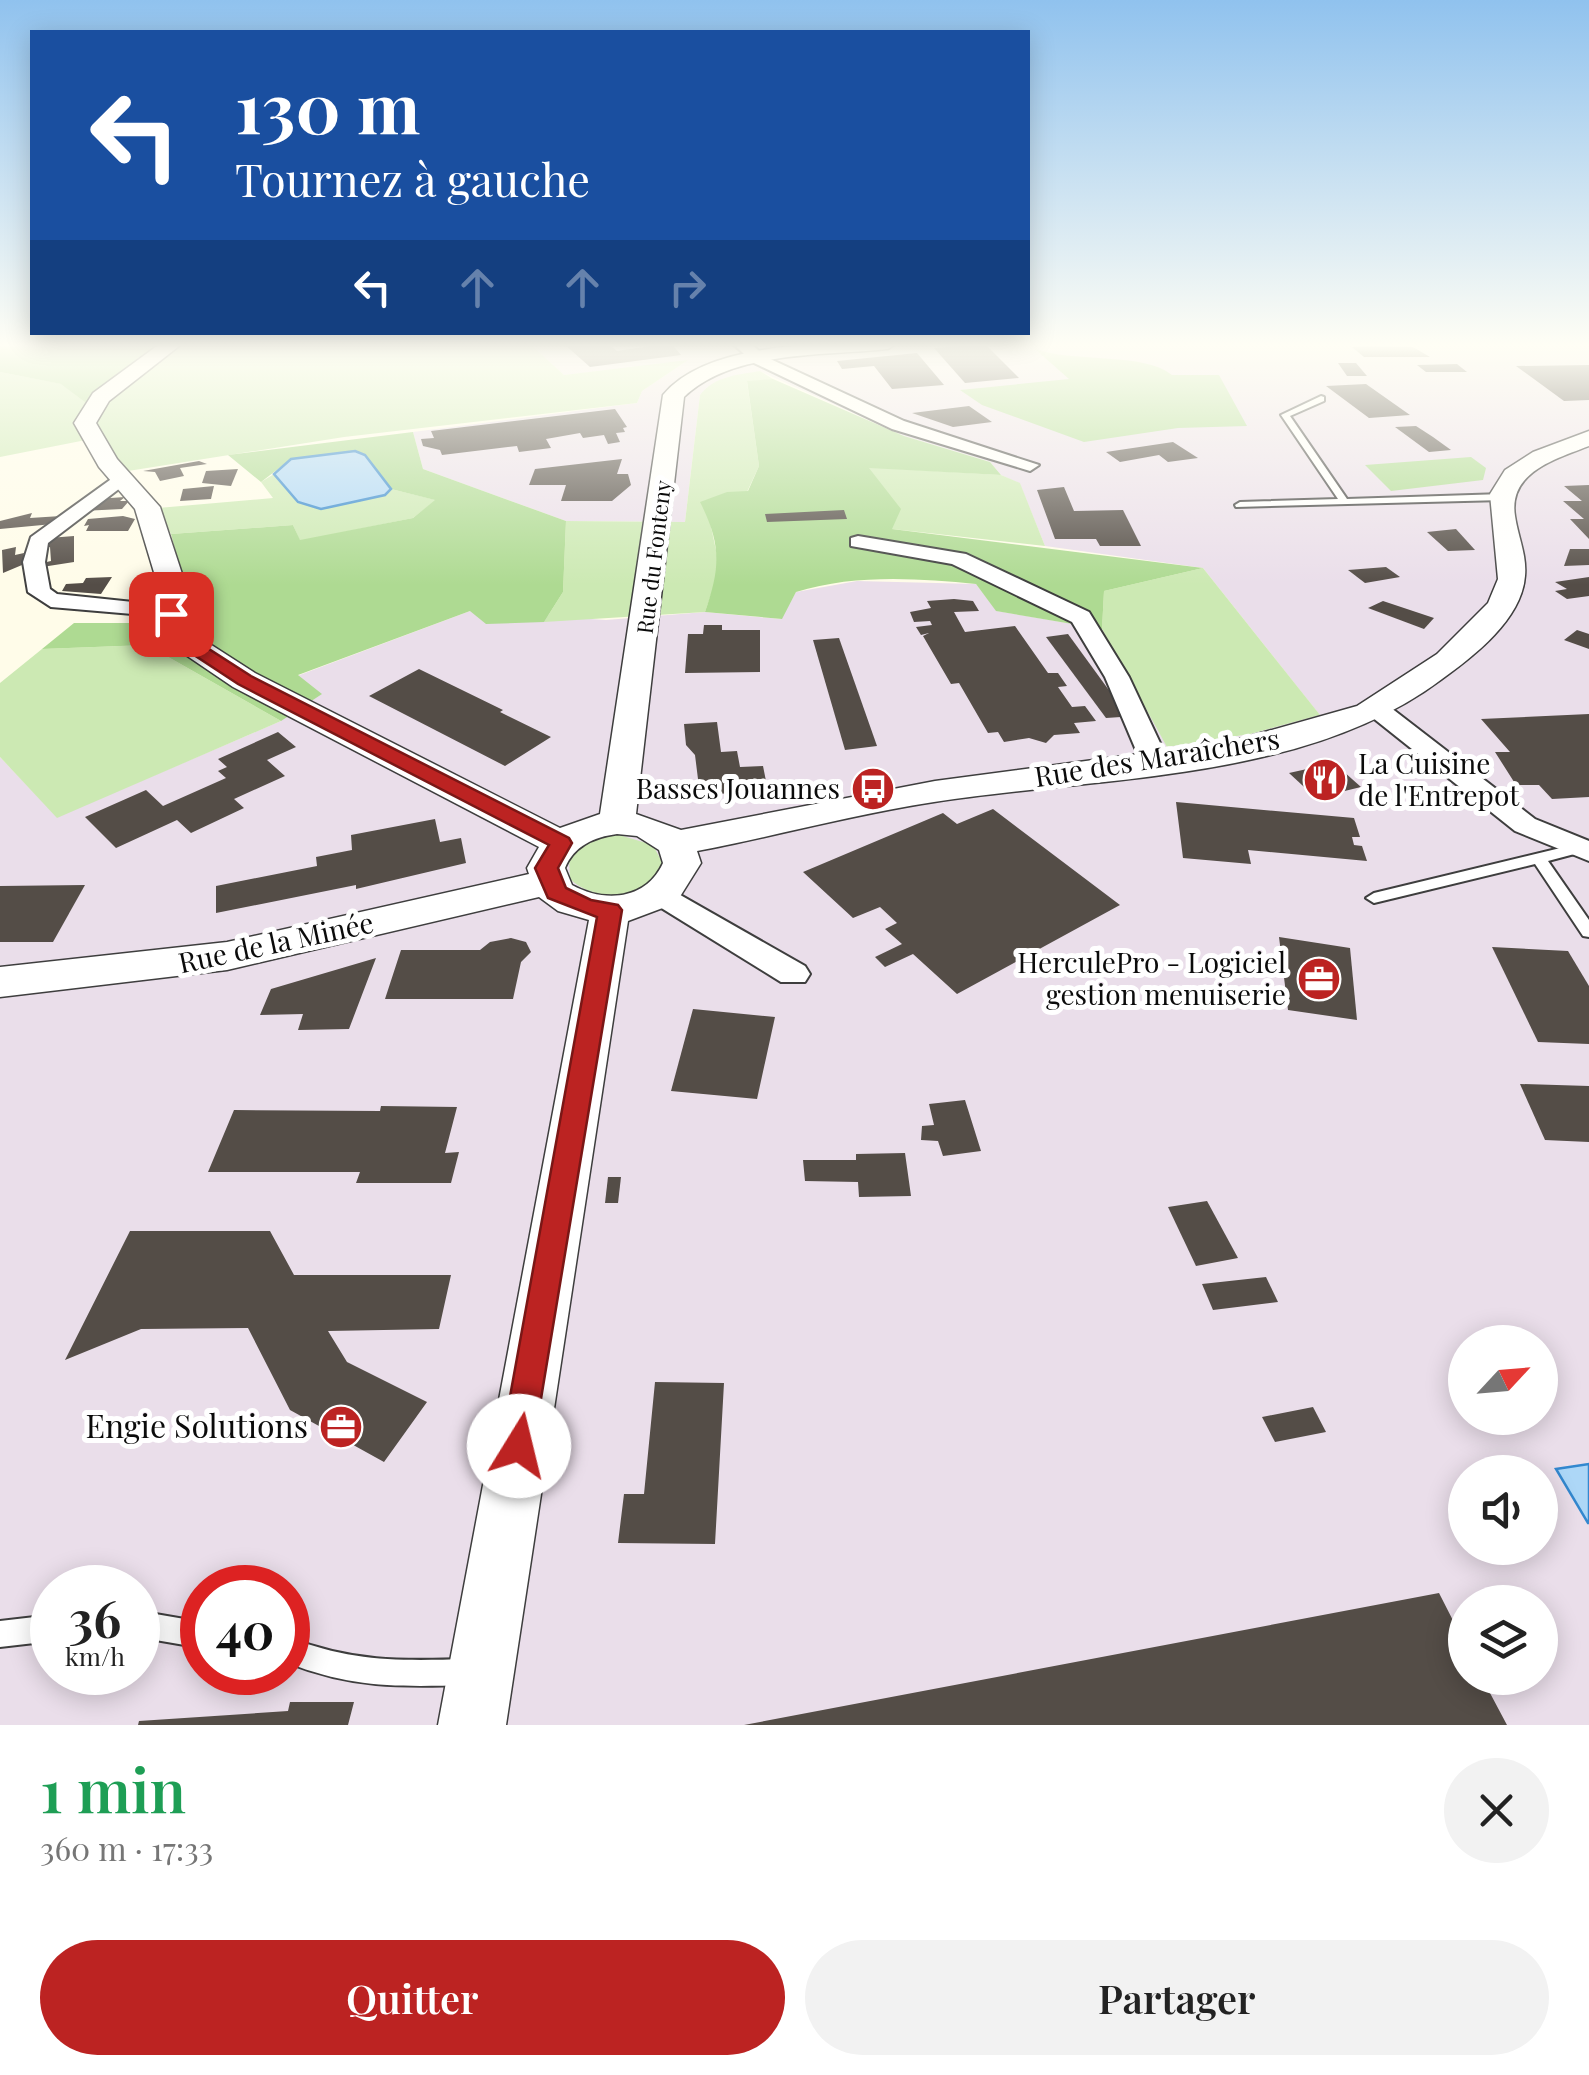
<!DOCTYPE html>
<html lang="fr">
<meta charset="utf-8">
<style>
:root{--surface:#fff;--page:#f2f2f2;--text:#222;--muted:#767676;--accent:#bc2322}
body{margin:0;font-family:"Playfair Display",serif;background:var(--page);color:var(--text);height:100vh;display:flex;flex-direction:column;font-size:38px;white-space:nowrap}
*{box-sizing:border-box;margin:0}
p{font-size:32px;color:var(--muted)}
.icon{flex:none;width:55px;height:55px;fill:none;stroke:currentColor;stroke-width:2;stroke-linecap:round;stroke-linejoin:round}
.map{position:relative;height:1725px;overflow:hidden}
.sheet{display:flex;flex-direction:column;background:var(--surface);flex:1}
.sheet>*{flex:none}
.top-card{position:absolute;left:30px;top:30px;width:1000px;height:305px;border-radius:0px;box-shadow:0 5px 25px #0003;background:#1a4fa0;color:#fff;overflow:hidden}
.needle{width:65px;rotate:64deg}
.fabs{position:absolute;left:1448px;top:1325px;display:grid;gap:20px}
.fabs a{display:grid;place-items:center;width:110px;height:110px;border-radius:50%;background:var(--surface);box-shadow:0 5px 25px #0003;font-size:50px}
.speed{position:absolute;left:30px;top:1565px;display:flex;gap:20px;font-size:50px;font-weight:700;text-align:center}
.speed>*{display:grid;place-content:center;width:130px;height:130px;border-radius:50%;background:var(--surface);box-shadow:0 5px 25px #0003;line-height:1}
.speed small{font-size:25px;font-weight:400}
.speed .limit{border:15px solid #d22;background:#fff;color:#111}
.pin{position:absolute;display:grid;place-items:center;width:85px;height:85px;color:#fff;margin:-42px;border-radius:20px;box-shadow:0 5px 15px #0006}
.me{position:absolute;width:110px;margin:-55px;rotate:9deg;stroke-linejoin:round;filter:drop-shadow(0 0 8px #0008)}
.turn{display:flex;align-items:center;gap:35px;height:210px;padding:0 40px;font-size:45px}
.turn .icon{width:130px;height:130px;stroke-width:2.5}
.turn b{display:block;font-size:70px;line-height:85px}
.lanes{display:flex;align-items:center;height:95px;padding:0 40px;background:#0003;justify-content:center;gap:50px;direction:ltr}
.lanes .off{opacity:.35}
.round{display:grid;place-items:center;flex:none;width:105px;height:105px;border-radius:52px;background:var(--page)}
.overview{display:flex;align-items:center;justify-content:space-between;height:170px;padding:0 40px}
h1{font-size:60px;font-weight:600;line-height:75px;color:#1e9e55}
.primary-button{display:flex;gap:20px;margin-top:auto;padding:20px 40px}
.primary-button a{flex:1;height:115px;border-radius:60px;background:var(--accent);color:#fff;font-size:40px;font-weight:600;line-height:115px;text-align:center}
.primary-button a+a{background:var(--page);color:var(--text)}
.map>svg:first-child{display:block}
.industrial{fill:#eadeea;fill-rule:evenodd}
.green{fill:#cce9b3}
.forest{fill:#aeda92}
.water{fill:#add7f7;stroke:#3388cf;stroke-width:2.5}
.building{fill:#544d47}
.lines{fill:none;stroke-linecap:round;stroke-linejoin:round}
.service-casing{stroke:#3e3e3e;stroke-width:4}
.minor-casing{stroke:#3e3e3e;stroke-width:4}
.tertiary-casing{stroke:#3e3e3e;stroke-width:3}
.service{fill:#fff;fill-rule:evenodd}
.minor{fill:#fff;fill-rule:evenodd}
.tertiary{fill:#fff;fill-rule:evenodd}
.route{fill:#bc2322;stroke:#7a1716;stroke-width:2.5}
.labels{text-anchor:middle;stroke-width:10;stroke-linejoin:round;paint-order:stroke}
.far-street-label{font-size:22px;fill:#0b0b0b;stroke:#fff}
.street-label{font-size:28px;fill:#0b0b0b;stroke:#fff}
.poi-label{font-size:28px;fill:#0b0b0b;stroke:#fff;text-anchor:end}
.near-poi-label{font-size:32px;fill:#0b0b0b;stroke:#fff;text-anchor:end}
</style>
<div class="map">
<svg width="1589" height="1725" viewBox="0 0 1589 1725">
<rect width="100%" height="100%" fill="#fffce9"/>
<!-- industrial -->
<path class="industrial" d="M529,343H1589V1725H0V757L57,817L281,721L297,676L470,611L606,620L705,612L781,619L796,592L857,581L976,584L997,611L1102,629L1167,746L1250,734L1319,714L1203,568L1045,546L1020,484L1001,475L990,462L904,436L760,371L700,395L685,522L566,521L423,469L413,432L637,403L642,391L685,362L564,375ZM1465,1342H1540V1418H1465ZM1465,1472H1540V1548H1465ZM52,1588H138V1672H52ZM202,1588H288V1672H202ZM1465,1602H1540V1678H1465Z"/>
<!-- green -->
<g class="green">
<polygon points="167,343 529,343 564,375 688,360 642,391 637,403 344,437 128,471 101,437 0,457 0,372 62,384 86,403"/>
<path d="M760,371L773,379L747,382L759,466L747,492H727L710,522L720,569L705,612L544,622L563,592L566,521L685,522L700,395C715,376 737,375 760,371Z"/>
<polygon points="866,467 1001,475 1020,483 1045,546 892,529"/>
<polygon points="274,474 298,502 385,495 391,489 436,500 413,518 300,541 293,525 171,534 158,508 273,498 261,482"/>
<polygon points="1203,568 1320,715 1250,734 1167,747 1102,629 1104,591"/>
<polygon points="147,645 281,721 57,818 0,757 0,683 42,649"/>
<path d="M616,834L653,845L662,862C652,901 596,904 570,879L569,858L589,841Z"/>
</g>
<!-- forest -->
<g class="forest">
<polygon points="0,343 167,343 86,403 61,384 0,372"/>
<path d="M1035,349C1075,363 1144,352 1172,375H1219L1247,426L1178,428L1084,442L982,405L960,390L1069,379Z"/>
<path d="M773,379L904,436L990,462L1001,475L869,468L901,509L892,529L1203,568L1104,591L1102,629L996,611L976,584C917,578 853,574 796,592L782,619L705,612C720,569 722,545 700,502L727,492L748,491L759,466L747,381Z"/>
<polygon points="413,432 423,469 566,521 563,592 544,622 486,624 470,611 298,675 322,694 281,721 147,645 42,649 74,623 164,623 188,599 171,534 293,525 300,540 413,518 435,500 391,489 365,455 355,451 291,459 261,482 228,455"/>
<polygon points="1471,457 1486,468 1483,480 1391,491 1365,465"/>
</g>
<!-- water -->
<g class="water">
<polygon points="355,451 365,455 391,489 385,495 321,509 298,502 274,474 291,459"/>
<polygon points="1589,1464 1589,1523 1588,1523 1556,1469"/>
</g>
<!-- building -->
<g class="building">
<polygon points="607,343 617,351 671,343 681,355 590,367 564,344"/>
<polygon points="985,344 1019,378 965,383 934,348"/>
<polygon points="1367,346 1413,347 1430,357 1364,357 1352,347"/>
<polygon points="917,353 944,385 892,389 874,366 842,369 837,361"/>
<polygon points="1338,363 1356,363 1367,376 1347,376"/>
<polygon points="1457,364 1467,372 1426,372 1417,365"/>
<polygon points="1589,365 1589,400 1564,401 1516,366"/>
<polygon points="1366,384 1410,415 1369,418 1326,386"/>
<polygon points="969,406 992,422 953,427 912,413"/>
<polygon points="615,409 627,427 623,428 625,432 616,433 620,442 608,444 604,435 583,438 580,433 546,439 551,448 519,452 517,446 442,455 440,450 423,446 421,439 434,438 431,431"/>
<polygon points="1416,426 1433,437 1451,450 1429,452 1395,427"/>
<polygon points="1173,442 1198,458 1168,462 1159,455 1120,462 1106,452"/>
<polygon points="622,459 617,474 628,474 631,485 612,501 561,501 566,485 529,485 535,469"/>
<polygon points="199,461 207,464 180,468 184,476 160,481 155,472 143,471"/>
<polygon points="238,469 231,486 202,483 206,471"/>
<polygon points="1589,485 1589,539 1570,519 1584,519 1563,501 1582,501 1564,486"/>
<polygon points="214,486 211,499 180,501 183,489"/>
<polygon points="1064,487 1074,511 1123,510 1141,546 1100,546 1096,539 1055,539 1037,490"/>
<polygon points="125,497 120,501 129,501 122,509 82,511 96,499"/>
<polygon points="844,510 847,519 767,522 765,514"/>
<polygon points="32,513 30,518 61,516 53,524 0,529 0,521"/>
<polygon points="123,516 135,519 128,531 86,531 89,525 84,526 88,519"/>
<polygon points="1456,529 1475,550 1448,551 1427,532"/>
<polygon points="74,536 74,562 42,567 42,563 51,561 50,547 43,548 49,538"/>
<polygon points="16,547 15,555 24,553 22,565 3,573 2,550"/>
<polygon points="1570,549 1589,549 1589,565 1564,566"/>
<polygon points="1386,567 1400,577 1365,583 1348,570"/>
<polygon points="112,577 101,594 62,591 66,584 83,583 86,578"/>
<polygon points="1589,577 1589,596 1567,599 1555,591 1567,589 1555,582"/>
<polygon points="954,599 973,601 979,611 954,612 965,632 1015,626 1048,673 1058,673 1067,686 1058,687 1072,707 1085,706 1096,721 1074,723 1080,733 1054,735 1046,743 1029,738 1004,742 998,732 988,733 959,683 951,684 923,636 929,633 921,635 916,627 932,625 930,621 914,622 910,612 931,608 927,601"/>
<polygon points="1383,601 1434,618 1424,629 1368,608"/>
<polygon points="704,625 722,625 722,630 760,630 760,672 685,673 688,634 703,634"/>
<polygon points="1577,630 1589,634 1589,649 1564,640"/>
<polygon points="1068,634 1119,704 1121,717 1106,718 1046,637"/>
<polygon points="839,638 877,746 845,750 813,640"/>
<polygon points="419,669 503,710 500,712 551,737 505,766 369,696"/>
<polygon points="1589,714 1589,797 1552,799 1539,785 1516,785 1495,752 1510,752 1481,719"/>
<polygon points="717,722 721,752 737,751 740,767 763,766 768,791 700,795 695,755 686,745 684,724"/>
<polygon points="278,732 296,747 267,760 285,776 234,799 244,808 191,833 177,820 116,848 85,817 146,790 163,806 226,778 218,771 227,767 218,759"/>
<polygon points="1334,763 1361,787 1316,798 1289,773"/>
<polygon points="1176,802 1354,818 1360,837 1352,837 1354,845 1362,846 1367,861 1248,850 1251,864 1183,858"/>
<polygon points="993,809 1120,905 957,994 913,954 885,967 875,957 902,944 885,929 897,923 880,907 853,918 803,872 943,813 957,824"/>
<polygon points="435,819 440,842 461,838 466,863 356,889 356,885 216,913 216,886 317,866 316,857 352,850 351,835"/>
<polygon points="85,885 53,942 0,942 0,886"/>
<polygon points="1279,937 1350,948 1357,1020 1288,1010"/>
<polygon points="511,938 526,942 531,952 521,962 513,999 385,999 401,950 480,950 490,942"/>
<polygon points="1492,947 1568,951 1589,986 1589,1044 1538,1042"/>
<polygon points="376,958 349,1029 298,1030 303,1014 260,1015 271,989"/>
<polygon points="693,1009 775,1017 757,1099 671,1091"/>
<polygon points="1520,1084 1589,1086 1589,1142 1545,1140"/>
<polygon points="965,1100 981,1151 943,1156 938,1141 921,1140 922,1126 934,1125 929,1104"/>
<polygon points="381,1106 457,1107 445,1153 459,1152 451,1183 356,1183 360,1172 208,1172 234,1110 380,1111"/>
<polygon points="905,1153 911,1196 859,1197 858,1182 805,1181 803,1160 856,1160 856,1154"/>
<polygon points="608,1177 621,1177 618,1203 605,1203"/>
<polygon points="1207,1201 1238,1258 1196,1266 1168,1207"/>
<polygon points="130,1231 270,1231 294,1275 451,1275 439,1329 328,1331 347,1362 427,1402 384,1462 290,1410 248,1328 141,1329 65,1360"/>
<polygon points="1266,1277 1278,1302 1213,1310 1202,1284"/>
<polygon points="655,1382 724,1383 715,1544 618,1543 624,1494 644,1494"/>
<polygon points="1313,1407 1326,1432 1275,1442 1262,1417"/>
<polygon points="1439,1593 1465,1644 1465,1678 1482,1678 1507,1725 744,1725"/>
<polygon points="290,1702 354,1702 348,1725 138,1725 139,1721 288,1711"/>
</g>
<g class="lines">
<!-- service casing -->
<g class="service-casing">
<g id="service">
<polygon points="1321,396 1324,397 1324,401 1290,416 1347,499 1503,494 1508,497 1503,500 1236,507 1235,505 1240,502 1338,499 1281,415"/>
<polygon points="1577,844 1582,846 1584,849 1582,852 1548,861 1589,920 1589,937 1583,936 1535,864 1374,903 1366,898 1374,893"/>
<polygon points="138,1611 202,1622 202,1648 138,1637"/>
<polygon points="52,1615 52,1641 0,1647 0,1621"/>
<path d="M288,1637C352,1662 400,1661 467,1659L476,1663L480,1672L476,1681L467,1685C399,1687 352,1688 288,1663Z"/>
</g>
</g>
<!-- minor casing -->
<g class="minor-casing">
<g id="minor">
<polygon points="732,343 750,343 766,357 904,421 1039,465 1030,471 892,429 754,363"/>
<polygon points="121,472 128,474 128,482 48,543 45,562 50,589 57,594 171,606 183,613 179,618 51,607 28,592 23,562 31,537"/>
<polygon points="858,536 966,554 1089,612 1129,677 1169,762 1165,768 1145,768 1141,762 1105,677 1072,622 952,564 851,546 851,538"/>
<polygon points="1377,701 1386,704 1535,819 1589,841 1589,861 1515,831 1368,714 1364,709 1368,704"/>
<polygon points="661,884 805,966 810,974 805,982 781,982 650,901 646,894 650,887"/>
</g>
</g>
<!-- tertiary casing -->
<g class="tertiary-casing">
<path id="tertiary" d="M161,343H183L109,401L96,423L117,459L160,507L187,589L188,622L199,637L255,673L560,828L600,814L663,395C708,340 832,343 897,343L888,349C825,356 733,350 684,397L636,814L681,830L935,781L1229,742L1357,706L1437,654L1488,603L1498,579L1490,494L1505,470L1533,452L1589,431V446C1556,459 1508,472 1515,516C1518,537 1527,555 1525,576C1522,619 1474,656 1442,679C1304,783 1098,776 934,802C854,814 776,836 697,851L701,863L676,903L628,921L506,1725H438L589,920L558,911L539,897L227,970L0,997V967L227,942L529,874L527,868L539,847L233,687L177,649L158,623L159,589L135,509L99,467L74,423L93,393ZM617,834L637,836L659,850L663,863C646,900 605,903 572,885L565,868C574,846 594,837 617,834Z"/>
</g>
<!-- service -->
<use href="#service" class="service"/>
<!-- minor -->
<use href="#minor" class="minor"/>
<!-- tertiary -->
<use href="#tertiary" class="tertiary"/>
</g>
<!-- sky -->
<linearGradient id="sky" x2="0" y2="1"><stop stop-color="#90c2ee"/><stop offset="0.59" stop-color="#fffef5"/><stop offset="1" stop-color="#fffef5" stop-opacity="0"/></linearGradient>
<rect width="1589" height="585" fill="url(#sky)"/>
<!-- route -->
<polygon class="route" points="165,610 177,610 195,640 251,676 569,838 572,843 558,868 566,888 591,900 618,905 622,910 531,1459 519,1464 507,1459 501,1446 597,917 548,898 535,868 549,845 238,684 182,647 162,614"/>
<!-- icons -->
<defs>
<g id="restaurant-disc" transform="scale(2.25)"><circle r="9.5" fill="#bc2322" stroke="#fff"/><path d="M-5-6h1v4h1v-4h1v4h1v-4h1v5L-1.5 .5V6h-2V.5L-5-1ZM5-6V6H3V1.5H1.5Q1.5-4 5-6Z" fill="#fff"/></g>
<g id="bus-disc" transform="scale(2.25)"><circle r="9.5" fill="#bc2322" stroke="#fff"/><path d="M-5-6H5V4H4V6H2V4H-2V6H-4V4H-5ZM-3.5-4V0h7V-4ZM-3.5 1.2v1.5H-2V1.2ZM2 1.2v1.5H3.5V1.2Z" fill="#fff"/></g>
<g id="office-disc" transform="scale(2.25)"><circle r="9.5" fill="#bc2322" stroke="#fff"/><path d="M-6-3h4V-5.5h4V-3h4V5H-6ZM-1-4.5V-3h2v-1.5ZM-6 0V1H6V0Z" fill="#fff"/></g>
</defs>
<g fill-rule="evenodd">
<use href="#restaurant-disc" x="1325" y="780"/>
<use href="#bus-disc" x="873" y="789"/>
<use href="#office-disc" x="1319" y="979"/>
<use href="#office-disc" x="341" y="1427"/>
</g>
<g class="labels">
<!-- far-street labels -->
<g class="far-street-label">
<text transform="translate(654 557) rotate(-83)" y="8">Rue du Fonteny</text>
</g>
<!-- street labels -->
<g class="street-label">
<text transform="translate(1157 758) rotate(-9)" y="10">Rue des Maraîchers</text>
<text transform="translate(276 943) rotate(-12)" y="10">Rue de la Minée</text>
</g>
<!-- poi labels -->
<g class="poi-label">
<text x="1358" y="774" text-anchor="start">La Cuisine<tspan x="1358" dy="32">de l'Entrepot</tspan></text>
<text x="840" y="799">Basses Jouannes</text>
<text x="1286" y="973">HerculePro - Logiciel<tspan x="1286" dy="32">gestion menuiserie</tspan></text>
</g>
<!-- near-poi labels -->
<g class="near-poi-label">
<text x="308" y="1438">Engie Solutions</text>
</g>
</g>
</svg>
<div class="fabs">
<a><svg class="needle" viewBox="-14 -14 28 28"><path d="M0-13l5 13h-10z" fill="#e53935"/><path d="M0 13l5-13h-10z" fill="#767676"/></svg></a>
<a><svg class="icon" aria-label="sound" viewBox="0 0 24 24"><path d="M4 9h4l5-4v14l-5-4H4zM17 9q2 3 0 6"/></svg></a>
<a><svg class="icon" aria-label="layers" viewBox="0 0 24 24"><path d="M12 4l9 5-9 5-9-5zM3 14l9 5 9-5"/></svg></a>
</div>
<div class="speed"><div>36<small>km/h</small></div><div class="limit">40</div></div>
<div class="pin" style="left:171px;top:614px;background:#d93025"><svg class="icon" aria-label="arrive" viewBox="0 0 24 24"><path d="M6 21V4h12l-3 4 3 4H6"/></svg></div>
<svg class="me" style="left:519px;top:1446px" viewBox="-20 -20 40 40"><circle r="19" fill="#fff"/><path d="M0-13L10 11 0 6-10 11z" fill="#bc2322"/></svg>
<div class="top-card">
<div class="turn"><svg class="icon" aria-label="left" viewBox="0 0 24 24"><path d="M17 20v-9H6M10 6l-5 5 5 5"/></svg><div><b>130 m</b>Tournez à gauche</div></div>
<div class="lanes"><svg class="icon" aria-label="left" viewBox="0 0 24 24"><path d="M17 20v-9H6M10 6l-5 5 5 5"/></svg><svg class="icon off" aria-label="ahead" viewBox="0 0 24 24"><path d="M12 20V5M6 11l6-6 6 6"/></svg><svg class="icon off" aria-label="ahead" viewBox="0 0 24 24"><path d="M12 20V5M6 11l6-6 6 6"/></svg><svg class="icon off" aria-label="right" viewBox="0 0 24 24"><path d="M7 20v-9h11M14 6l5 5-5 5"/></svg></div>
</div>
</div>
<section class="sheet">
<div class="overview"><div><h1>1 min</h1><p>360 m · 17:33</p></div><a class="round"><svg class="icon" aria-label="close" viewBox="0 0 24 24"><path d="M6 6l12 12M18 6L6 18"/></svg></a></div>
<div class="primary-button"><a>Quitter</a><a>Partager</a></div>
</section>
